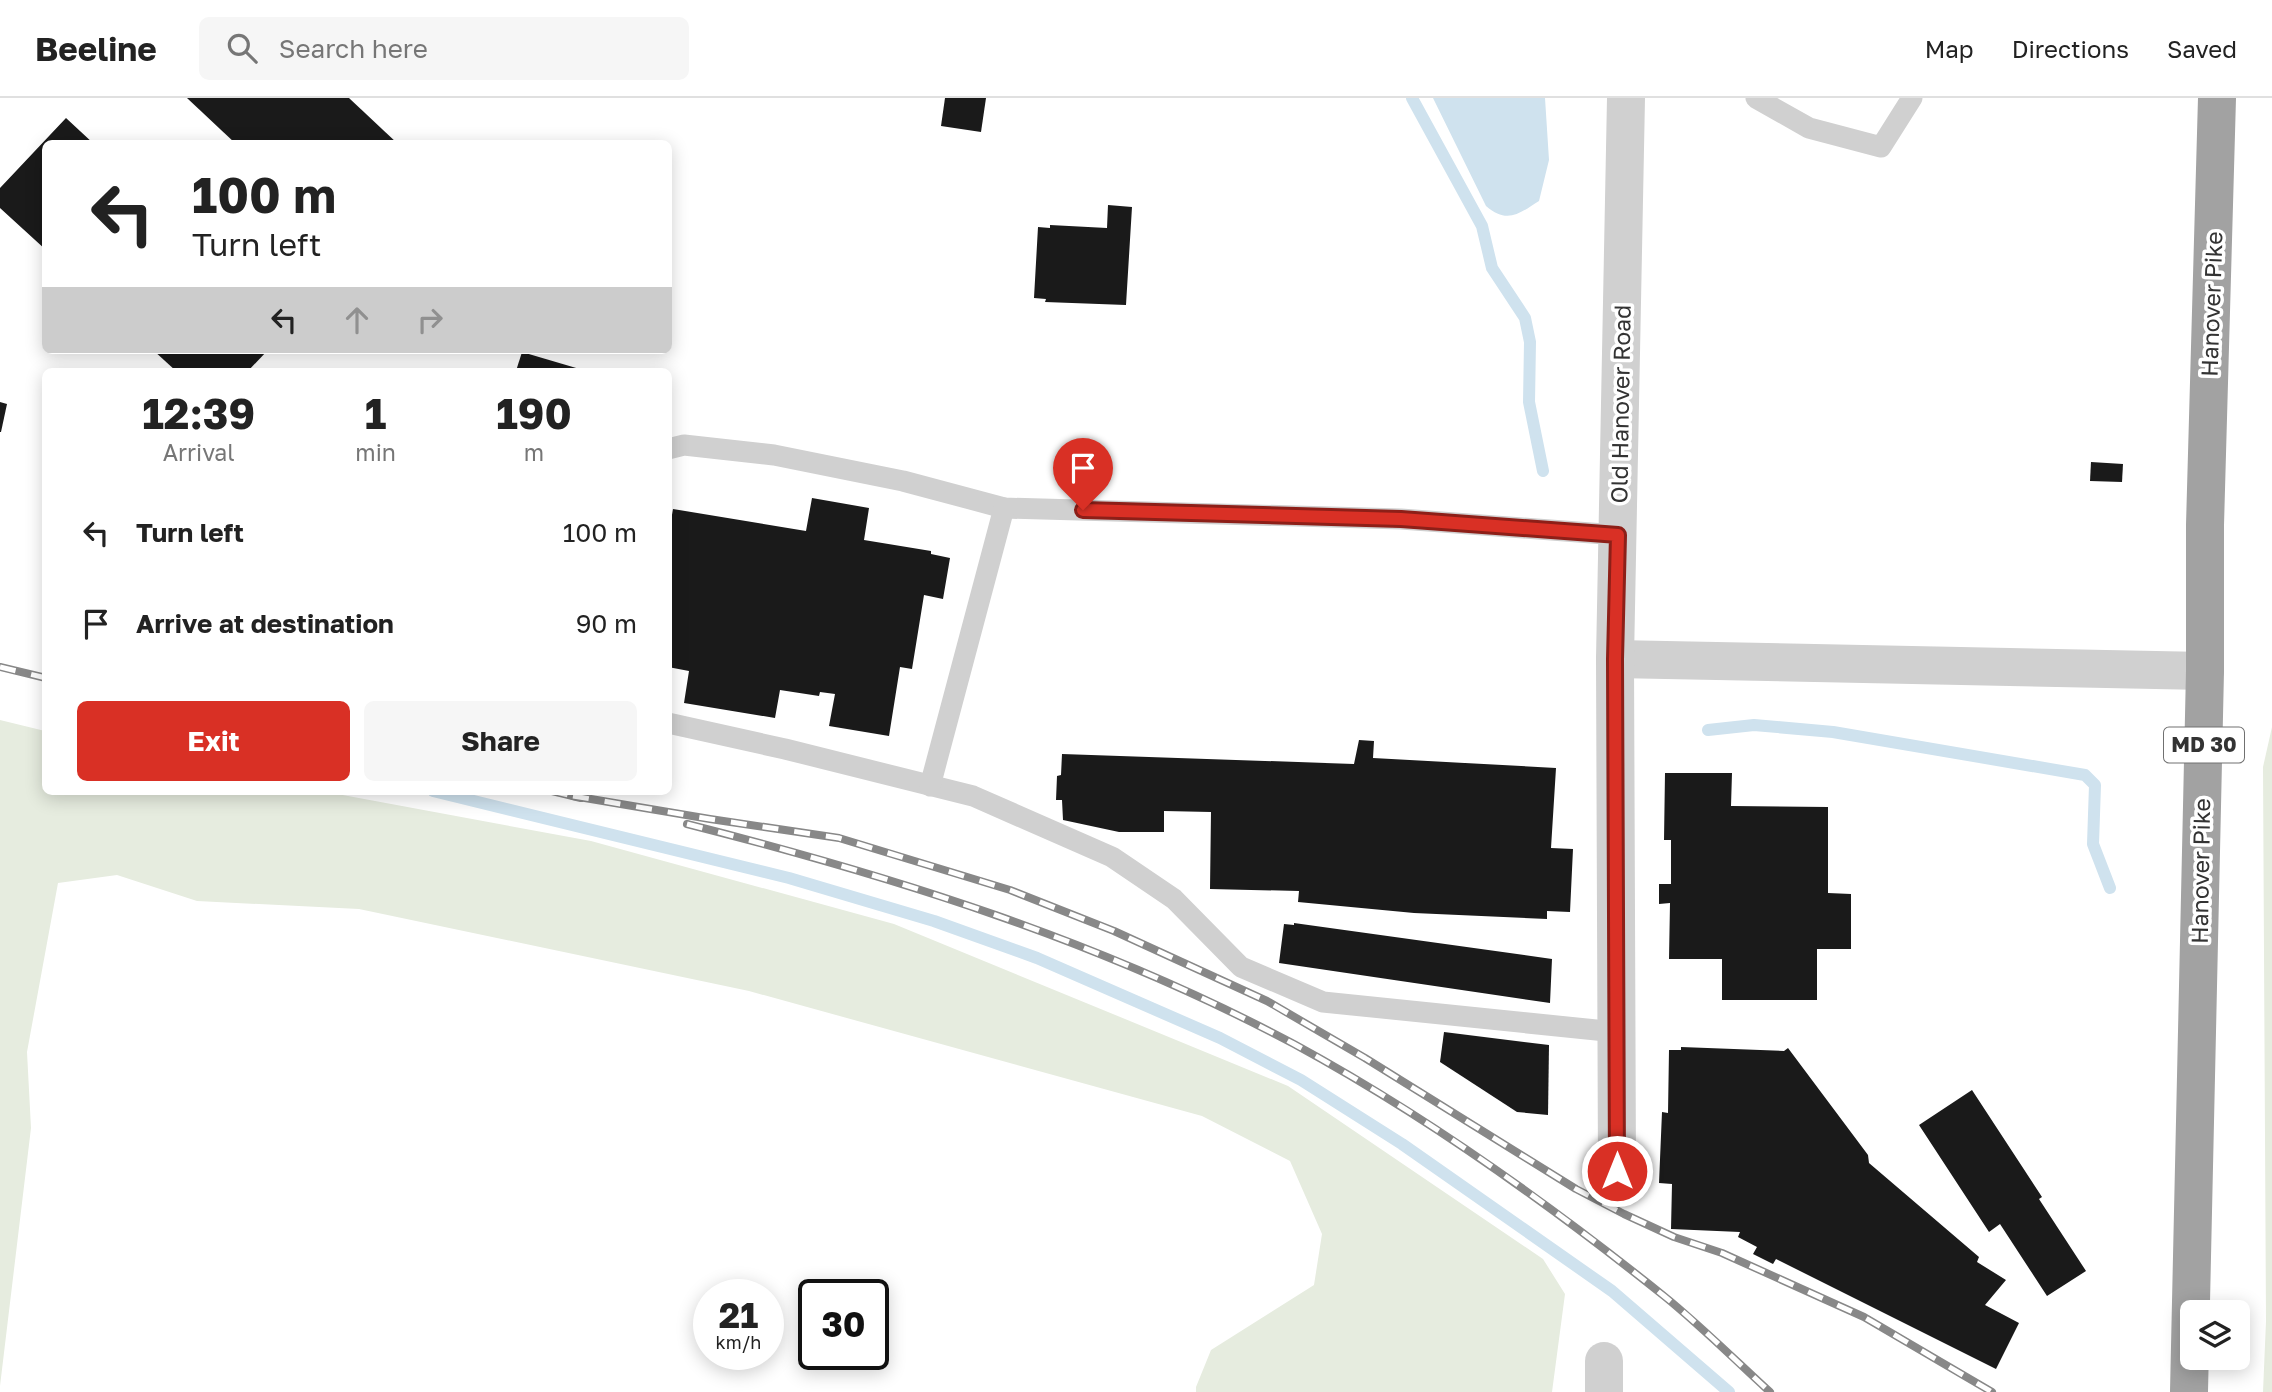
<!DOCTYPE html>
<style>
:root{--surface:#fff;--page:#f6f6f6;--text:#222;--muted:#767676;--line:#e0e0e0;--accent:#d93025}
body{margin:0;font-family:"Golos Text",sans-serif;background:var(--page);color:var(--text);height:100vh;display:flex;flex-direction:column;font-size:26px;white-space:nowrap}
*{box-sizing:border-box;margin:0}
p{font-size:23px;color:var(--muted)}
.icon{flex:none;width:38px;height:38px;fill:none;stroke:currentColor;stroke-width:2;stroke-linecap:round;stroke-linejoin:round}
.map{position:relative;flex:1;overflow:hidden}
.side{position:absolute;left:42px;top:270px;width:630px;height:427px;display:flex;flex-direction:column;background:var(--surface);border-radius:10px;box-shadow:0 4px 18px #0003}
.side>*{flex:none}
.banner{position:absolute;left:42px;top:42px;width:630px;height:214px;border-radius:10px;box-shadow:0 4px 18px #0003;background:#fff;color:var(--text);overflow:hidden}
.fabs{position:absolute;left:2180px;top:1202px;display:grid;gap:14px}
.fabs a{display:grid;place-items:center;width:70px;height:70px;border-radius:10px;background:var(--surface);box-shadow:0 4px 18px #0003;font-size:35px}
.speed{position:absolute;left:693px;top:1181px;display:flex;gap:14px;font-size:35px;font-weight:700;text-align:center}
.speed>*{display:grid;place-content:center;width:91px;height:91px;border-radius:50%;background:var(--surface);box-shadow:0 4px 18px #0003;line-height:1}
.speed small{font-size:18px;font-weight:400}
.speed .limit{border:4px solid #111;border-radius:10px;background:#fff;color:#111}
.pin{position:absolute;display:grid;place-items:center;width:60px;height:60px;color:#fff;margin:-72px -30px;border-radius:50% 50% 50% 0;rotate:-45deg;box-shadow:0 0 7px #0007}
.pin .icon{rotate:45deg}
.me{position:absolute;width:77px;margin:-38px;rotate:0deg;stroke-linejoin:round;filter:drop-shadow(0 0 5px #0008)}
.turn{display:flex;align-items:center;gap:24px;height:147px;padding:0 35px;font-size:32px}
.turn .icon{width:91px;height:91px;stroke-width:2.5}
.turn b{display:block;font-size:49px;line-height:60px}
.lanes{display:flex;align-items:center;height:66px;padding:0 35px;background:#0003;justify-content:center;gap:35px;direction:ltr}
.lanes .off{opacity:.35}
.eta{display:flex;justify-content:space-evenly;align-items:center;height:119px;text-align:center}
.eta b{font-size:42px;font-weight:700;line-height:49px}
.cta{display:flex;gap:14px;margin-top:auto;padding:14px 35px}
.cta a{flex:1;height:80px;border-radius:10px;background:var(--accent);color:#fff;font-size:28px;font-weight:700;line-height:80px;text-align:center}
.cta a+a{background:var(--page);color:var(--text)}
ul{padding:0;list-style:none}
li{display:flex;align-items:center;gap:21px;height:91px;padding:0 35px}
li div{flex:1}
li b{display:block;font-size:26px}
li em{font-style:normal}
header{display:flex;align-items:center;gap:42px;box-sizing:border-box;height:98px;padding:0 35px;background:var(--surface);border-bottom:2px solid var(--line)}
header strong{font-size:33px}
nav{display:flex;gap:38px;margin-inline-start:auto;font-size:24px}
.search{width:490px;height:63px;background:var(--page);display:flex;align-items:center;gap:18px;box-sizing:border-box;padding:0 24px;border-radius:10px;color:var(--muted);font-size:26px}
.map>svg:first-child{display:block}
.green{fill:#e6ecdf}
.water{fill:#cfe2ee}
.lines{fill:none;stroke-linecap:round;stroke-linejoin:round}
.stream{stroke:#cfe2ee;stroke-width:12}
.building{fill:#1a1a1a}
.service{stroke:#d0d0d0;stroke-width:21}
.minor{stroke:#d0d0d0;stroke-width:38}
.trunk{stroke:#a2a2a2;stroke-width:38}
.rail-casing{stroke:#888;stroke-width:8}
.rail{stroke:#fff;stroke-width:5;stroke-dasharray:16;stroke-linecap:butt}
.route-casing{stroke:#8d1f18;stroke-width:18}
.route{stroke:#d93025;stroke-width:12}
.labels{text-anchor:middle;stroke-width:7;stroke-linejoin:round;paint-order:stroke}
.shield{fill:#fff;stroke:#707070;stroke-width:2}
.shield-label{font-size:21px;font-weight:bold;fill:#333}
.street-label{font-size:23px;fill:#333;stroke:#fff}
</style>
<header>
<strong>Beeline</strong>
<div class="search"><svg class="icon" aria-label="search" viewBox="0 0 24 24"><circle cx="10" cy="10" r="6"/><path d="M15 15l6 6"/></svg>Search here</div>
<nav><a>Map</a><a>Directions</a><a>Saved</a></nav>
</header>
<div class="map">
<svg width="2272" height="1294" viewBox="0 0 2272 1294">
<rect width="100%" height="100%" fill="#fff"/>
<!-- green -->
<g class="green">
<polygon points="0,622 45,633 46,693 321,693 591,743 894,826 1288,988 1543,1161 1565,1196 1552,1294 1196,1294 1196,1289 1211,1252 1314,1187 1322,1136 1290,1063 1202,1018 749,893 359,811 197,803 117,777 58,785 27,954 31,1030 0,1288"/>
<polygon points="2272,629 2272,1294 2263,1294 2266,1223 2263,669"/>
</g>
<!-- water -->
<path class="water" d="M1433,0H1545L1549,62L1539,103C1519,116 1507,126 1486,108Z"/>
<g class="lines">
<!-- stream -->
<g class="stream">
<polyline points="1412,0 1482,128 1492,170 1525,220 1530,244 1529,304 1543,373"/>
<polyline points="1708,632 1754,627 1833,634 2085,677 2095,687 2093,746 2110,790"/>
<polyline points="433,693 789,780 934,823 1037,860 1220,940 1301,982 1402,1046 1612,1193 1729,1294"/>
</g>
</g>
<!-- building -->
<g class="building">
<polygon points="187,0 349,0 398,46 236,46"/>
<polygon points="945,0 986,0 981,34 941,28"/>
<polygon points="66,20 94,46 46,46 46,152 0,110 0,90"/>
<polygon points="1108,107 1132,109 1126,207 1045,204 1046,201 1034,200 1038,129 1050,130 1050,127 1107,130"/>
<polygon points="153,252 268,252 248,273 176,273"/>
<polygon points="522,254 583,272 583,273 516,273"/>
<polygon points="0,304 7,306 1,334 0,334"/>
<polygon points="2091,364 2123,366 2122,384 2090,383"/>
<polygon points="812,400 869,410 864,442 931,453 931,456 950,460 943,501 924,497 912,571 900,569 889,638 829,628 835,596 820,594 819,598 780,592 775,620 684,605 689,573 668,569 668,440 673,411 806,433"/>
<polygon points="1359,642 1374,643 1373,660 1556,670 1551,750 1573,751 1570,814 1547,813 1547,821 1414,815 1298,804 1299,793 1210,791 1211,714 1164,713 1164,734 1119,734 1063,722 1062,702 1056,702 1057,678 1061,677 1062,656 1354,666"/>
<polygon points="1665,675 1732,675 1731,708 1828,709 1828,795 1851,796 1851,851 1817,851 1817,902 1722,902 1722,861 1669,861 1670,805 1659,806 1659,786 1671,786 1671,742 1664,742"/>
<polygon points="1294,825 1552,861 1550,905 1279,865 1284,826 1294,827"/>
<polygon points="1444,934 1549,947 1548,1017 1517,1014 1440,964"/>
<polygon points="1681,949 1784,953 1788,950 1868,1057 1869,1065 1979,1159 1977,1164 2006,1182 1985,1207 2019,1225 1996,1271 1776,1161 1773,1166 1753,1156 1757,1149 1738,1139 1740,1134 1671,1131 1672,1086 1659,1085 1662,1014 1668,1015 1669,952 1681,952"/>
<polygon points="1972,992 2042,1099 2039,1101 2086,1173 2047,1198 2000,1126 1989,1134 1919,1027"/>
</g>
<g class="lines">
<!-- service -->
<g class="service">
<polyline points="1756,0 1809,30 1881,49 1912,0"/>
<polyline points="668,351 684,347 774,357 903,383 1004,410 1401,421 1618,437"/>
<polyline points="668,625 785,651 973,698 1112,759 1174,801 1241,869 1323,904 1616,934"/>
<polyline points="930,688 1004,410"/>
</g>
<!-- minor -->
<g class="minor">
<polyline points="1615,561 2205,573"/>
<polyline points="1617,1073 1615,561 1626,0"/>
<polyline points="1604,1294 1604,1263"/>
</g>
<!-- trunk -->
<polyline class="trunk" points="2189,1294 2205,573 2205,427 2217,0"/>
<!-- rail casing -->
<g class="rail-casing">
<g id="rail">
<polyline points="0,569 46,580"/>
<polyline points="552,693 581,700"/>
<polyline points="573,698 710,721 839,740 1010,792 1114,833 1267,903 1365,960 1576,1091 1624,1116 1674,1139 1722,1155 1864,1219 1992,1294"/>
<path d="M687,726C896,779 1103,844 1294,946C1425,1017 1548,1105 1664,1198C1701,1228 1735,1262 1770,1294"/>
</g>
</g>
<!-- rail -->
<use href="#rail" class="rail"/>
</g>
<g class="lines">
<!-- route casing -->
<g class="route-casing">
<polyline id="route" points="1083,412 1401,421 1618,437 1615,561 1617,1073"/>
</g>
<!-- route -->
<use href="#route" class="route"/>
</g>
<g class="labels">
<!-- shield labels -->
<rect class="shield" x="2164" y="629.5" width="80" height="35" rx="5"/>
<g class="shield-label">
<text x="2204" y="654">MD 30</text>
</g>
<!-- street labels -->
<g class="street-label">
<text transform="translate(2212 206) rotate(-88)" y="8">Hanover Pike</text>
<text transform="translate(1621 306) rotate(-89)" y="8">Old Hanover Road</text>
<text transform="translate(2201 773) rotate(-89)" y="8">Hanover Pike</text>
</g>
</g>
</svg>
<div class="fabs">
<a><svg class="icon" aria-label="layers" viewBox="0 0 24 24"><path d="M12 4l9 5-9 5-9-5zM3 14l9 5 9-5"/></svg></a>
</div>
<div class="speed"><div>21<small>km/h</small></div><div class="limit">30</div></div>
<div class="pin" style="left:1083px;top:412px;background:#d93025"><svg class="icon" aria-label="arrive" viewBox="0 0 24 24"><path d="M6 21V4h12l-3 4 3 4H6"/></svg></div>
<svg class="me" style="left:1617px;top:1073px" viewBox="-20 -20 40 40"><circle r="17" fill="#d93025" stroke="#fff" stroke-width="3"/><path d="M0-11L8 9 0 5-8 9z" fill="#fff"/></svg>
<div class="banner">
<div class="turn"><svg class="icon" aria-label="left" viewBox="0 0 24 24"><path d="M17 20v-9H6M10 6l-5 5 5 5"/></svg><div><b>100 m</b>Turn left</div></div>
<div class="lanes"><svg class="icon" aria-label="left" viewBox="0 0 24 24"><path d="M17 20v-9H6M10 6l-5 5 5 5"/></svg><svg class="icon off" aria-label="ahead" viewBox="0 0 24 24"><path d="M12 20V5M6 11l6-6 6 6"/></svg><svg class="icon off" aria-label="right" viewBox="0 0 24 24"><path d="M7 20v-9h11M14 6l5 5-5 5"/></svg></div>
</div>
<section class="side">
<div class="eta">
<div><b>12:39</b><p>Arrival</p></div>
<div><b>1</b><p>min</p></div>
<div><b>190</b><p>m</p></div>
</div>
<ul>
<li><svg class="icon" aria-label="left" viewBox="0 0 24 24"><path d="M17 20v-9H6M10 6l-5 5 5 5"/></svg><div><b>Turn left</b></div><em>100 m</em></li>
<li><svg class="icon" aria-label="arrive" viewBox="0 0 24 24"><path d="M6 21V4h12l-3 4 3 4H6"/></svg><div><b>Arrive at destination</b></div><em>90 m</em></li>
</ul>
<div class="cta"><a>Exit</a><a>Share</a></div>
</section>
</div>
